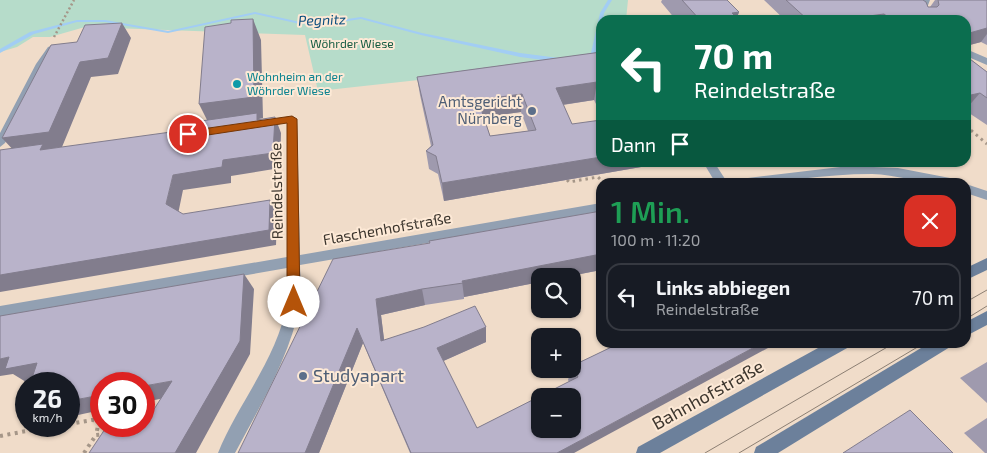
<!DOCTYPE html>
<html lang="de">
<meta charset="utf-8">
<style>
:root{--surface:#171b24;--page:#20242c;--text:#f1f3f6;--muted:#9ea1a6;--line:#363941}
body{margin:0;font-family:"Exo 2",sans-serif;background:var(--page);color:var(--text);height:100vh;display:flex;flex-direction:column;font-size:19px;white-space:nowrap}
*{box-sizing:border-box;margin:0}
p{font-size:16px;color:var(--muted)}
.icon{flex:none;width:28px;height:28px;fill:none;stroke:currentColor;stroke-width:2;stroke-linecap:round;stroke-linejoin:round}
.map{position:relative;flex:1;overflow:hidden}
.side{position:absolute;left:596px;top:178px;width:375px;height:170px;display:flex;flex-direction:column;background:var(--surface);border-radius:15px;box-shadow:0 1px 4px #0004}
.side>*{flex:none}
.top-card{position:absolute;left:596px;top:15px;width:375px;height:152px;border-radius:15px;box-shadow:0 1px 4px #0004;background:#0b6e4f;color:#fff;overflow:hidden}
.tools{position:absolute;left:531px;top:268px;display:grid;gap:10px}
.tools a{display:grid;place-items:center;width:50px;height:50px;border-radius:10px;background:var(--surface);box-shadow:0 1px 4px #0004;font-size:25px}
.speed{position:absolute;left:15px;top:372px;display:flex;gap:10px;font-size:25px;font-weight:700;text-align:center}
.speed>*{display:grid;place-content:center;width:65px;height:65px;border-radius:50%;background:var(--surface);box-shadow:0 1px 4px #0004;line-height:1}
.speed small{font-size:12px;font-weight:400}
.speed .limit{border:8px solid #d22;background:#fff;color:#111}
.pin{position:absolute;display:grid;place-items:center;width:42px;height:42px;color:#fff;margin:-21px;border:2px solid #fff;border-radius:50%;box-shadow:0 1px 5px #0007}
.me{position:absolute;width:55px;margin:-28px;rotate:0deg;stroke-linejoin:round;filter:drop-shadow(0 0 4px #0008)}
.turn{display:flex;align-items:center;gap:18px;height:105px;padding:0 15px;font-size:22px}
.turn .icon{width:65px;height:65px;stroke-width:2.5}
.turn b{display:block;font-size:35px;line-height:42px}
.then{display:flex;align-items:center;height:48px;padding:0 15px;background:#0003;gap:10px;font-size:19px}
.round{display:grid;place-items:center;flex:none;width:52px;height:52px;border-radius:15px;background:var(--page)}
.headline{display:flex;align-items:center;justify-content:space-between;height:85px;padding:0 15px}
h1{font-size:30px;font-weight:600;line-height:38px;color:#1e9e55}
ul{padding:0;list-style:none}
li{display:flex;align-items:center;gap:15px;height:68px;margin:0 10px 8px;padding:0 5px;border:2px solid var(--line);border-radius:15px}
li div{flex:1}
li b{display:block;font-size:19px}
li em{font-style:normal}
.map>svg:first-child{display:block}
.green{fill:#b6dcca}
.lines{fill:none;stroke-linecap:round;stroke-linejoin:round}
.stream{fill:#a2cdf4;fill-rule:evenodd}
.path-far2{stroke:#a59688;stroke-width:2.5;stroke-dasharray:2 2.5;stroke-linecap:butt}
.path-far1{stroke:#a59688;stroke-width:3;stroke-dasharray:2.5 4;stroke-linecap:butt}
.path{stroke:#a59688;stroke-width:4;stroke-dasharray:3 4.5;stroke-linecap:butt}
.minor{fill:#92a0b2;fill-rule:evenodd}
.secondary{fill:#6c809b;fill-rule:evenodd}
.tram{stroke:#8c7f73;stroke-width:1}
.wall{fill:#9f9aae;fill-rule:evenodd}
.shaded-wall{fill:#827d8d}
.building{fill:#b9b3ca;stroke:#827d8d;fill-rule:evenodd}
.route{fill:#b45309;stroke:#753606}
.culture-dot{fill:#0f9aa8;stroke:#fde9d6;stroke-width:2}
.service-dot{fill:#5c6f8a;stroke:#fde9d6;stroke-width:2}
.labels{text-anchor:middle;stroke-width:4;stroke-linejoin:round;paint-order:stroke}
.far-park-label{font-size:12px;fill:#155c43;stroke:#fde9d6}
.far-culture-label{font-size:12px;fill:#0d838f;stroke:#fde9d6;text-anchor:start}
.far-water-label{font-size:14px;font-style:italic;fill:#0d4f7f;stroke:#fde9d6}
.service-label{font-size:15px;fill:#4e5e75;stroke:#fde9d6;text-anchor:end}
.street-label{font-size:15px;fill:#3d362e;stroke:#fde9d6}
.near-service-label{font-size:18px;fill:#4e5e75;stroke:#fde9d6;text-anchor:start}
.near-street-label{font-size:18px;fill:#3d362e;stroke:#fde9d6}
</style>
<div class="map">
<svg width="987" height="453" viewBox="0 0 987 453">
<rect width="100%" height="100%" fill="#f0dcc9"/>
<!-- green -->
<polygon class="green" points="0,0 628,0 626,20 601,20 601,60 318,91 305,35 85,27 50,37 33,37 17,47 0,52"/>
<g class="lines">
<!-- stream -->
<g class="stream">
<polygon points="608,0 612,0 604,13 603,20 601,20 601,27 596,54 588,57 584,57 584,55 591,53 600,13"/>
<polygon points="255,12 300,22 321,23 361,17 422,33 520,53 559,58 562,60 559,62 520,57 421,35 361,19 321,25 300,24 255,14 168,33 105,22 77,22 34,34 0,53 0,49 30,32 77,20 105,20 168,31"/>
</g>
<!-- path-far2 -->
<polyline class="path-far2" points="54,37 74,0"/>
<!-- path-far1 -->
<g class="path-far1">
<polyline points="966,126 987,144"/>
<polyline points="567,180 569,182 598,177 601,180"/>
</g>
<!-- path -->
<g class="path">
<polyline points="69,424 92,420 99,421 96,435 105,434"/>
<polyline points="123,431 138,429 144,431"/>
<polyline points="0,436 53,426"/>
<polyline points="84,453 96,435"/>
</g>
<!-- minor -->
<g class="minor">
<polygon points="922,0 930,0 925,13 927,20 919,20 917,13"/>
<polygon points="51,46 56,49 46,64 5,143 0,147 0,133 36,64 48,47"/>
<polygon points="966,49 987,58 987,65 966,56"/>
<path d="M292,116L297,119L300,255L601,203V213L300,265C300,278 303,292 300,304C290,357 260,406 235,453H218C238,403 278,358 287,303C289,291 287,279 287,268L0,318V306L287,257V123L260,127L255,124L260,121Z"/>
<polygon points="703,162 714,162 727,182 715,182"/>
<path d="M849,166L898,168L950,178L956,182C929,186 900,175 872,174C848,174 823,176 799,179C781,181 761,185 742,182L748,178Z"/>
<polygon points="966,184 987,191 987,200 966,193"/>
</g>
<!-- secondary -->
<g class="secondary">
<polygon points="987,258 987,270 966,280 966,268"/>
<polygon points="987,311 987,325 966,336 966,322"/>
<polygon points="829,342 851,342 849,347 660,453 636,453 638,447"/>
<polygon points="931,342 952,342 950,347 778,453 754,453 756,447"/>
</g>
<!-- tram -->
<g class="tram">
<polyline points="966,302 987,290"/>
<polyline points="966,319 987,306"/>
<polyline points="705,453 896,342"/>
<polyline points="739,453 926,342"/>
</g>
</g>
<!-- wall -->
<g class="wall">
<polygon points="662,0 727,0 739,12 737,17 739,20 676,20 661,2"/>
<polygon points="764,0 923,0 928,7 930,7 935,0 987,0 987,45 981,42 966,46 966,20 785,20"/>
<path d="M601,52V114L594,100L563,105L572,124L601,162H670L444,201L438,174L429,169L426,151L431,146L420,95L417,77ZM521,112L528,131L490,136L484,117Z"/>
<polygon points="966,56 987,72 987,125 966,111"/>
<polygon points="601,211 601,271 601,270 464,297 464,299 425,305 381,315 384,340 486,327 486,342 443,361 477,428 569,382 568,380 571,369 572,369 572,366 622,342 574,453 410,453 363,343 319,453 238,453 430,243"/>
<polygon points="987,362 987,403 960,378"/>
<polygon points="987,418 987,453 985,453 964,433"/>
</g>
<!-- shaded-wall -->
<g class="shaded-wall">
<polygon points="739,12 736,20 732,13"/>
<polygon points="884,14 881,20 840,20"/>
<polygon points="253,19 261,40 263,118 259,119 263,128 210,126 199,104"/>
<polygon points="122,23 131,38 118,74 91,77 62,147 17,154 2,138 80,62"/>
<polygon points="987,28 987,34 981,42 966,46 966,34"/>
<polygon points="597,82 594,100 554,106 556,88"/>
<polygon points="980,93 966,109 966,96"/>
<polygon points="522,94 521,112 479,118 478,100"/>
<polygon points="275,117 281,133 280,168 231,176 231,183 183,190 177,219 166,204 173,175 223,160"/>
<polygon points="601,157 601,162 670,162 444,201 442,183"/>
<polygon points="270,200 277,215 276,245 0,292 0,275"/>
<polygon points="601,254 601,270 570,276 540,276 540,282 464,297 462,281"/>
<polygon points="244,274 254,289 250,354 196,453 175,453"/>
<polygon points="422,289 425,305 381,315 386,355 381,341 376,299"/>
<polygon points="486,327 486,342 439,363 437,348"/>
<polygon points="357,328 363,343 319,453 305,453"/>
<polygon points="764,342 779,342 574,453 557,453"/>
<polygon points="9,357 37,363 56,376 26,382 13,374 0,376 0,359"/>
<polygon points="172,381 186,394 144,402 144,386"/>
<polygon points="101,395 101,410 69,417 69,401"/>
<polygon points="26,409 26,413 21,410"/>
</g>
<!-- building -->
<g class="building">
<polygon points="682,0 727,0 739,12 732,13 739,20 700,20"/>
<polygon points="786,0 923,0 926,2 928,7 937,7 939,5 938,0 987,0 987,28 966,34 966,20 892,20 884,14 840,20 808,20"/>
<polygon points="253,19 254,97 199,104 205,27 231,23 231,20"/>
<polygon points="122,23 108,58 80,62 49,132 2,138 51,45 77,42 85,25"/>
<path d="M601,52V90L597,82L556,88L572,124L601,120V157L442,183L436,156L426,151L433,145L417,77ZM522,94L536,130L490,136L478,100Z"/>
<polygon points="966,56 987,72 987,98 980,93 966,96"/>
<polygon points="257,113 257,120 275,117 273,153 223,160 222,167 173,175 166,204 183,214 270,200 269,230 0,275 0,150 43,144 40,150 200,128 201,121"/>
<path d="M601,211V254L462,281L463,283L422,289L376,299L381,341L424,327L475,306L486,327L437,348L477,428L578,377L572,368V366L622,342H764L557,453H411L357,328L305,453H238L333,259L430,243L429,241ZM540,396H572V429H540Z"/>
<polygon points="244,274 240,341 175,453 89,453 107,426 112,426 138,433 143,426 144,426 144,425 172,381 144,386 144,384 101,384 101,395 69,401 69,384 30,384 37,363 5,369 9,357 0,359 0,316"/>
<polygon points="26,395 26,409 21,410"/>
<polygon points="910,410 953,453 843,453"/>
</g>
<!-- route -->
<polygon class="route" points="292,116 297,119 300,302 298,305 294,307 289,305 287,302 287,123 188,138 183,134 188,131"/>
<!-- markers -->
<circle class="culture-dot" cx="237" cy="84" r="5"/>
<g class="service-dot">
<circle cx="532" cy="111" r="5"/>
<circle cx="303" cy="376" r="5"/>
</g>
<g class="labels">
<!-- far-park labels -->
<g class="far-park-label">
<text x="352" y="48">Wöhrder Wiese</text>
</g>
<!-- far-culture labels -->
<g class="far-culture-label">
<text x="247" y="81">Wohnheim an der<tspan x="247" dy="14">Wöhrder Wiese</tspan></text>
</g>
<!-- far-water labels -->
<g class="far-water-label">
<text transform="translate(322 20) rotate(-2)" y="5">Pegnitz</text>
</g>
<!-- service labels -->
<g class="service-label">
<text x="522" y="107">Amtsgericht<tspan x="522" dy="17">Nürnberg</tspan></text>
</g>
<!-- street labels -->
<g class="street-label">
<text transform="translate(277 191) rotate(-91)" y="5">Reindelstraße</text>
<text transform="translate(387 229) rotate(-10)" y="5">Flaschenhofstraße</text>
</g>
<!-- near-service labels -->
<g class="near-service-label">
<text x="313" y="382">Studyapart</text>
</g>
<!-- near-street labels -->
<g class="near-street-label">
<text transform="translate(708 395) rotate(-29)" y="6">Bahnhofstraße</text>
</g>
</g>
</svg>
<div class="tools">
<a><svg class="icon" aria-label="search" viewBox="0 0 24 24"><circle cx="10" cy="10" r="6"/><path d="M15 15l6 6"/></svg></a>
<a>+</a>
<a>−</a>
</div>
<div class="speed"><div>26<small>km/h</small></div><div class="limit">30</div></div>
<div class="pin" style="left:188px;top:134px;background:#d93025"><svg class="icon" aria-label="arrive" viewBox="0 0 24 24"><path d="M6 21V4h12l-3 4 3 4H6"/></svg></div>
<svg class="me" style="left:294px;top:302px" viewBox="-20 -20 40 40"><circle r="19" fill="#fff"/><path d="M0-13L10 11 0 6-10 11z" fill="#b45309"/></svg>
<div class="top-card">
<div class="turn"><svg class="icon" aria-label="left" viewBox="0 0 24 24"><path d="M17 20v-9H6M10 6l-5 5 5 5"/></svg><div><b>70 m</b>Reindelstraße</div></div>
<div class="then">Dann<svg class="icon" aria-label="arrive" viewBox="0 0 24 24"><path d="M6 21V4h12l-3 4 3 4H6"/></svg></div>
</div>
<section class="side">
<div class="headline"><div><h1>1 Min.</h1><p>100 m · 11:20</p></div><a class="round" style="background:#d93025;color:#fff"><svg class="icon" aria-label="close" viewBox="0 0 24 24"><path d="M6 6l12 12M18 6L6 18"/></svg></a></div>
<ul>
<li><svg class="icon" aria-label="left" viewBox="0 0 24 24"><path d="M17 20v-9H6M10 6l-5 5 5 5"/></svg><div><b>Links abbiegen</b><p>Reindelstraße</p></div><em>70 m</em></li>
</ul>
</section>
</div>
